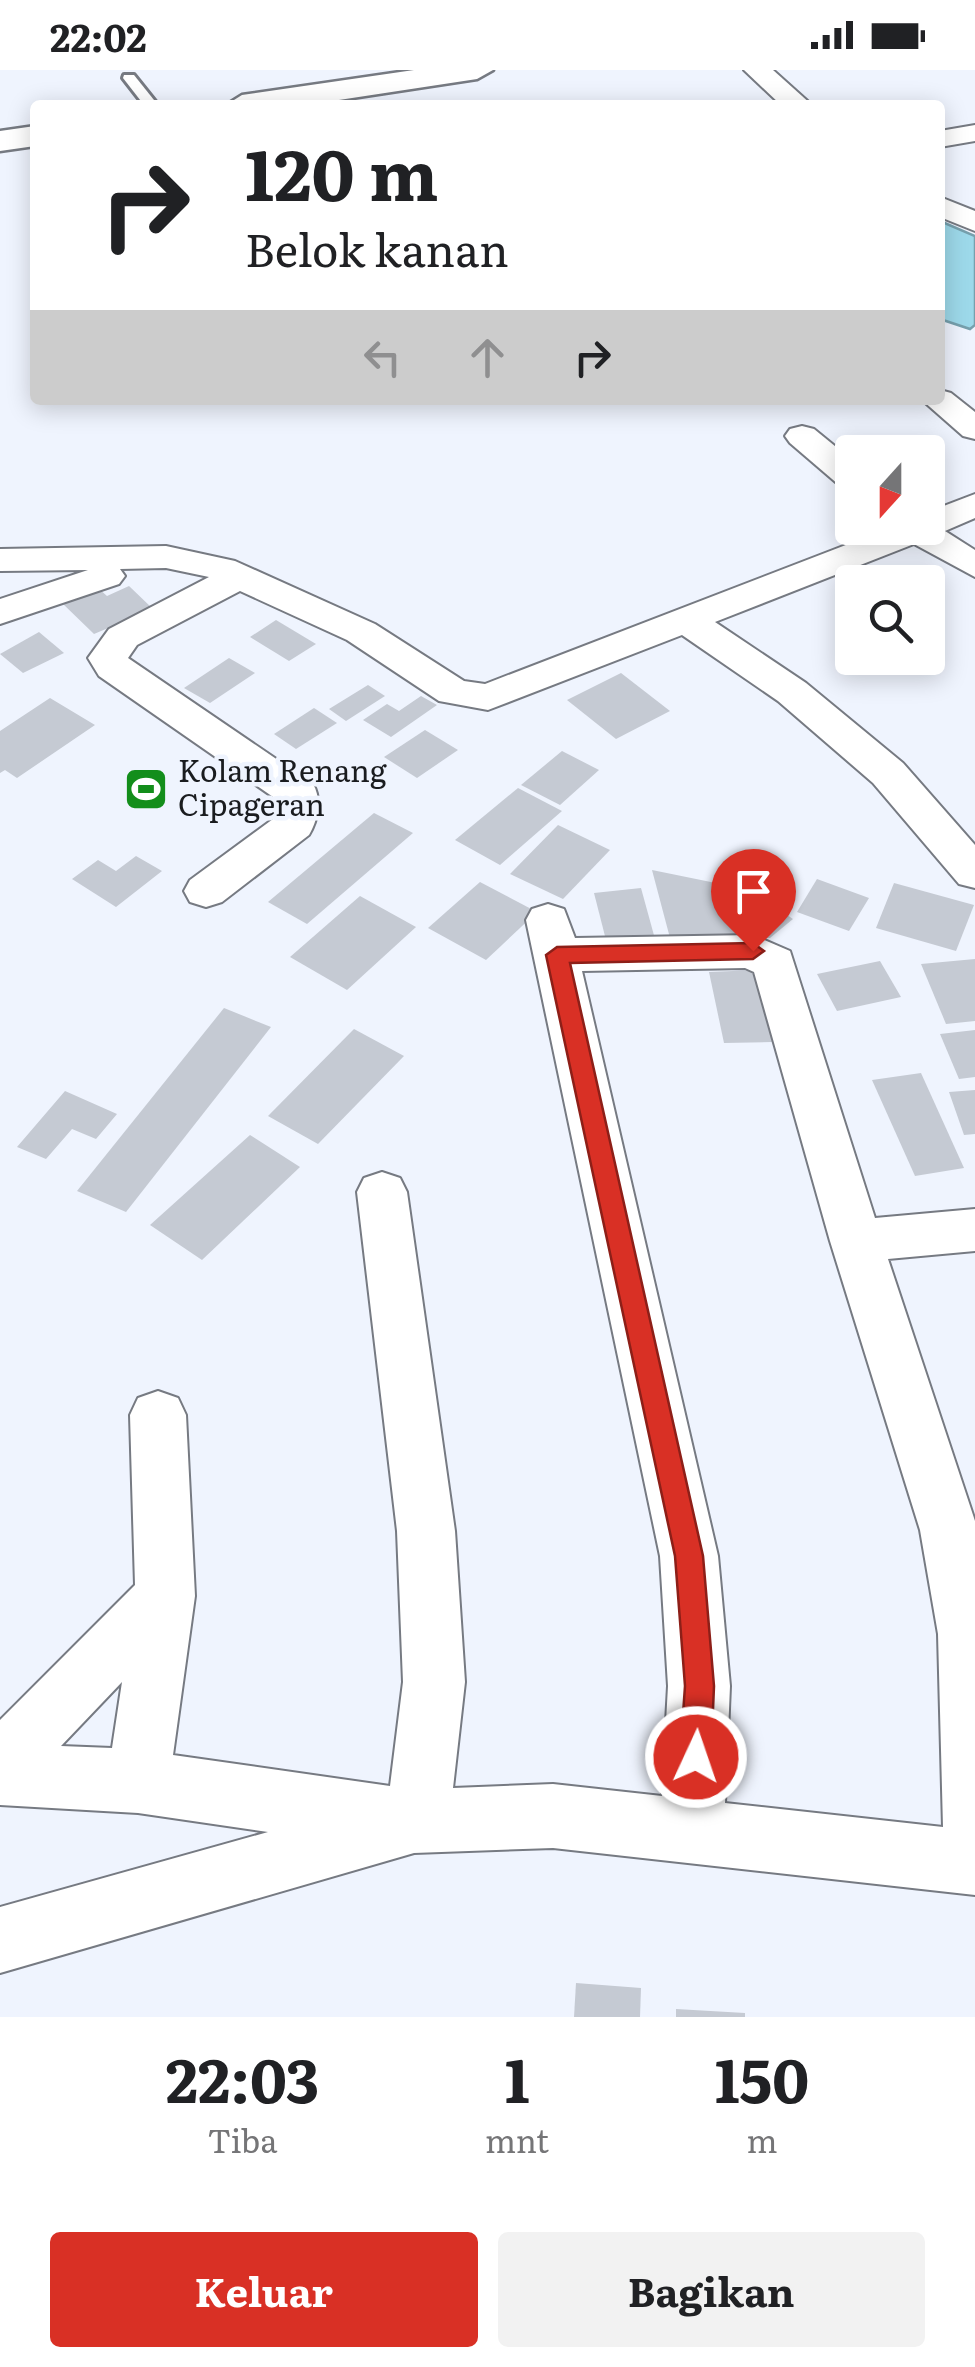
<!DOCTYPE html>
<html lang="id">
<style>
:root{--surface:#fff;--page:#f2f2f2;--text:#202124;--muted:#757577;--accent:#d93025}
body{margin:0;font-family:Literata,serif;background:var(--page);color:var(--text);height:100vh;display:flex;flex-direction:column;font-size:38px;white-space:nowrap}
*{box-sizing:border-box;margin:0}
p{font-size:32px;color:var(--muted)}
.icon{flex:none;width:55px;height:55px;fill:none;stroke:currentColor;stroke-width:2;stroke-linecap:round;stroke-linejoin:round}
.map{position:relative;height:1947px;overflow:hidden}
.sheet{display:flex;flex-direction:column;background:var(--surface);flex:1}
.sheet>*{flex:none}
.hud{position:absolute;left:30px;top:30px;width:915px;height:305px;border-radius:10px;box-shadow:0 5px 25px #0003;background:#fff;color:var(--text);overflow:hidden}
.needle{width:65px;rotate:201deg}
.tools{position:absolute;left:835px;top:365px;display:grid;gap:20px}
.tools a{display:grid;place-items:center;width:110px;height:110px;border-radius:10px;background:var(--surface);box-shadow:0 5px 25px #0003;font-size:50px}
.pin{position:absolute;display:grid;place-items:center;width:85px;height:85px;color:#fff;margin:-102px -42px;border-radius:50% 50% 50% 0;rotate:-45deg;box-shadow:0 0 10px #0007}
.pin .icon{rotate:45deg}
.me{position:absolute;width:110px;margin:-55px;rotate:3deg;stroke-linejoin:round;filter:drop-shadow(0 0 8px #0008)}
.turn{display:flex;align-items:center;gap:35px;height:210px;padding:0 50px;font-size:45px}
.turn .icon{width:130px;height:130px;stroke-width:2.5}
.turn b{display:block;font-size:70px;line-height:85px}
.lanes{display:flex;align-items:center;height:95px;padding:0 50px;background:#0003;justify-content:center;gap:50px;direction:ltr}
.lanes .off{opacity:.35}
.eta{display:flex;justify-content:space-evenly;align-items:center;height:170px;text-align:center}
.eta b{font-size:60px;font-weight:700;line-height:70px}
.action{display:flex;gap:20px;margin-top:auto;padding:20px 50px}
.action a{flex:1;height:115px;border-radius:10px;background:var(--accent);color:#fff;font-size:40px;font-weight:700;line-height:115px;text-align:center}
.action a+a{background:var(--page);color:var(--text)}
.status{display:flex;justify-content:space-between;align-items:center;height:70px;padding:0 50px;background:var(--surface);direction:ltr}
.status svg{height:28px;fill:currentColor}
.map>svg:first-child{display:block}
.water{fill:#9dd9ea;stroke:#76a0ad;stroke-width:2.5}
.building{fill:#c5cad3}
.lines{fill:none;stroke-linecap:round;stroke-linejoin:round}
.lane-casing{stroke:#767a82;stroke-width:6}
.street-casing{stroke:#767a82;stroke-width:4}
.primary-casing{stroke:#767a82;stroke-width:5}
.lane{fill:#fff;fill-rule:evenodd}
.street{fill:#fff;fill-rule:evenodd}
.primary{fill:#fff;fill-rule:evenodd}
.route{fill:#d93025;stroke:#8d1f18;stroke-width:2.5}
.labels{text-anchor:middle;stroke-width:9;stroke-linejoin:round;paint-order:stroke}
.poi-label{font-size:30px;fill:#1a1c1f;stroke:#eff4fe;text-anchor:start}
</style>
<div class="status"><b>22:02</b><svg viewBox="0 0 49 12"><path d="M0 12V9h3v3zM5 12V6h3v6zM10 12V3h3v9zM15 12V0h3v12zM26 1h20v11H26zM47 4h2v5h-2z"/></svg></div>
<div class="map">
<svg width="975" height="1947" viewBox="0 0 975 1947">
<rect width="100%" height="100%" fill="#eff4fe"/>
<!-- water -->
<polygon class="water" points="940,151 975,166 975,255 970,259 940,249"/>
<!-- building -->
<g class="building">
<polygon points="129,516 153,539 94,564 61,532 97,517 107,526"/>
<polygon points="276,550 316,574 289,591 250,567"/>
<polygon points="39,562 64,583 23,603 0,584"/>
<polygon points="229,588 255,603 210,633 184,618"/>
<polygon points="621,603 670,641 616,669 567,630"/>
<polygon points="368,615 385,626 346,651 329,639"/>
<polygon points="421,626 437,635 391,667 363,650 387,634 399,641"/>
<polygon points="50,628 95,655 17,708 5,700 0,703 0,661"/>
<polygon points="314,638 337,653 296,679 274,664"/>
<polygon points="425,660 458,680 417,708 384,687"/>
<polygon points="562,681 599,700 560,735 521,715"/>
<polygon points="518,718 562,741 500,795 455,770"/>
<polygon points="374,743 413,763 307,854 268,832"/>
<polygon points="558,755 610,780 563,829 510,804"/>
<polygon points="136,786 162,801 116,837 72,809 98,790 116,801"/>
<polygon points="652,800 750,820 793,849 770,868 670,868"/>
<polygon points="817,809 869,828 849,861 797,842"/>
<polygon points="480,812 537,842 486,890 428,858"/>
<polygon points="894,813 974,835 956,881 876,858"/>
<polygon points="641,818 655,869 607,874 594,823"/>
<polygon points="360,826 416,857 347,920 290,887"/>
<polygon points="975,889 975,951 946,954 921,894"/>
<polygon points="880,891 901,927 837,941 817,904"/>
<polygon points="757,900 772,972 724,973 709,902"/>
<polygon points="224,938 271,957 126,1142 77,1121"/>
<polygon points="354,959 404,986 318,1074 268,1046"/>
<polygon points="975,960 975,1007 959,1009 940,964"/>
<polygon points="921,1003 964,1098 915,1106 872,1010"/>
<polygon points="975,1020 975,1064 964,1065 949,1022"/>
<polygon points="65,1021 117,1044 96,1069 72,1059 46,1089 17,1077"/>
<polygon points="250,1065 300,1097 202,1190 150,1155"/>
<polygon points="576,1913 641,1918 640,1947 574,1947"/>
<polygon points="676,1939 745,1943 745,1947 676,1947"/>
</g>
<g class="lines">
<!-- lane casing -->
<g class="lane-casing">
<polygon id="lane" points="124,5 134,5 158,35 144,35 123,8"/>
</g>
<!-- street casing -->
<g class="street-casing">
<g id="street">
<polygon points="744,0 773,0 812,35 781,35"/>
<polygon points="975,55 975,71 940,77 940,61"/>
<polygon points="940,127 975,141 975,161 940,147"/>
<polygon points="940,320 951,323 975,342 975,369 963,366 922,330 940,330"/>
<polygon points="802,356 814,359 852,390 852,418 839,415 790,373 785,366 790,359"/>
<path d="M975,424V448L945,461L975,480V507L914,474L715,552L806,613L903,693L975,775V818L959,814L873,713L778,631L682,565L488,640L439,631L347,570L240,521L137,575L128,588L313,714C322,729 318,750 309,765L222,832L206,837L190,832L184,821L190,810L273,749L276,729L99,606L88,588L109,559L209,507L166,498L120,499L125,506L119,514L0,554V529L88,500L0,501V479L166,476L235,491L375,554L464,611L485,614L890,458H928V442Z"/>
<path d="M548,834L564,839L575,868L753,865L790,881L875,1148L975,1139V1181L888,1189L975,1451V1825L553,1778L414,1783L0,1903V1837L268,1762L138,1743L0,1735V1650L135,1515L130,1345L138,1328L158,1321L178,1328L186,1345L195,1526L173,1685L390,1716L403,1612L397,1461L357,1122L364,1108L382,1102L400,1108L407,1122L455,1461L465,1612L453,1718L553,1714L662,1726L668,1616L660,1486L526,850L532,839ZM745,898L754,902L830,1171L920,1460L938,1564L943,1757L725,1733L730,1616L718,1486L582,901ZM122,1612L112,1678L61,1676Z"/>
</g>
</g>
<!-- primary casing -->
<g class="primary-casing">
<g id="primary">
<polygon points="414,0 493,0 477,9 306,35 226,35 242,25"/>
<polygon points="35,56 35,76 0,81 0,61"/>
</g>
</g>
<!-- lane -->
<use href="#lane" class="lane"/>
<!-- street -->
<use href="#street" class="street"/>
<!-- primary -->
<use href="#primary" class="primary"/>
</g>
<!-- route -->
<polygon class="route" points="753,873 764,881 753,889 570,893 703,1486 714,1616 711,1687 706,1698 696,1702 685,1698 680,1687 685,1616 675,1486 546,885 557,877"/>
<!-- icons -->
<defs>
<g id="stadium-square" transform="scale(2.25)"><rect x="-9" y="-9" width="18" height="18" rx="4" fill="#138e1b" stroke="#eff4fe"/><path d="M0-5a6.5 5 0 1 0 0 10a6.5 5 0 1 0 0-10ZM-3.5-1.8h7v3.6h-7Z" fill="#fff"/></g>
</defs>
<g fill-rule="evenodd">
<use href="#stadium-square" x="146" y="719"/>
</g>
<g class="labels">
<!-- poi labels -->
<g class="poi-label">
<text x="178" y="712">Kolam Renang<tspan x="178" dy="34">Cipageran</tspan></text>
</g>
</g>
</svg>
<div class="tools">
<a><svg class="needle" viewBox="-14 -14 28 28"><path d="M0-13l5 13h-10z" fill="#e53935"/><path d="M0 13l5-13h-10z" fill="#757577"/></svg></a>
<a><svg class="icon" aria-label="search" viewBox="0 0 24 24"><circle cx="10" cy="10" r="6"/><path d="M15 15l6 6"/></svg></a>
</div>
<div class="pin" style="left:753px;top:881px;background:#d93025"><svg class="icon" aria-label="arrive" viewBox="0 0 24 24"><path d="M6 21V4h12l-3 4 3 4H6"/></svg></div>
<svg class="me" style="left:696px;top:1687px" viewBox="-20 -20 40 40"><circle r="17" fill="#d93025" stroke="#fff" stroke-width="3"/><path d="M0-11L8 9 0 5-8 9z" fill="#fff"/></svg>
<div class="hud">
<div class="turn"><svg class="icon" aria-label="right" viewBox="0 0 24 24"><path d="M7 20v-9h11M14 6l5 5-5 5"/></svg><div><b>120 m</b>Belok kanan</div></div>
<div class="lanes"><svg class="icon off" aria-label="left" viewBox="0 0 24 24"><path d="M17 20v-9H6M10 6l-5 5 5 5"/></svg><svg class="icon off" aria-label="ahead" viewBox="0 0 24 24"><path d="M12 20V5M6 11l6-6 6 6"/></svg><svg class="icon" aria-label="right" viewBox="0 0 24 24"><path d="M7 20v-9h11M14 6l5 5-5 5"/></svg></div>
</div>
</div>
<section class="sheet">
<div class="eta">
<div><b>22:03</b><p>Tiba</p></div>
<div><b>1</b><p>mnt</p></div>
<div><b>150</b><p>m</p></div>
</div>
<div class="action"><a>Keluar</a><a>Bagikan</a></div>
</section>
